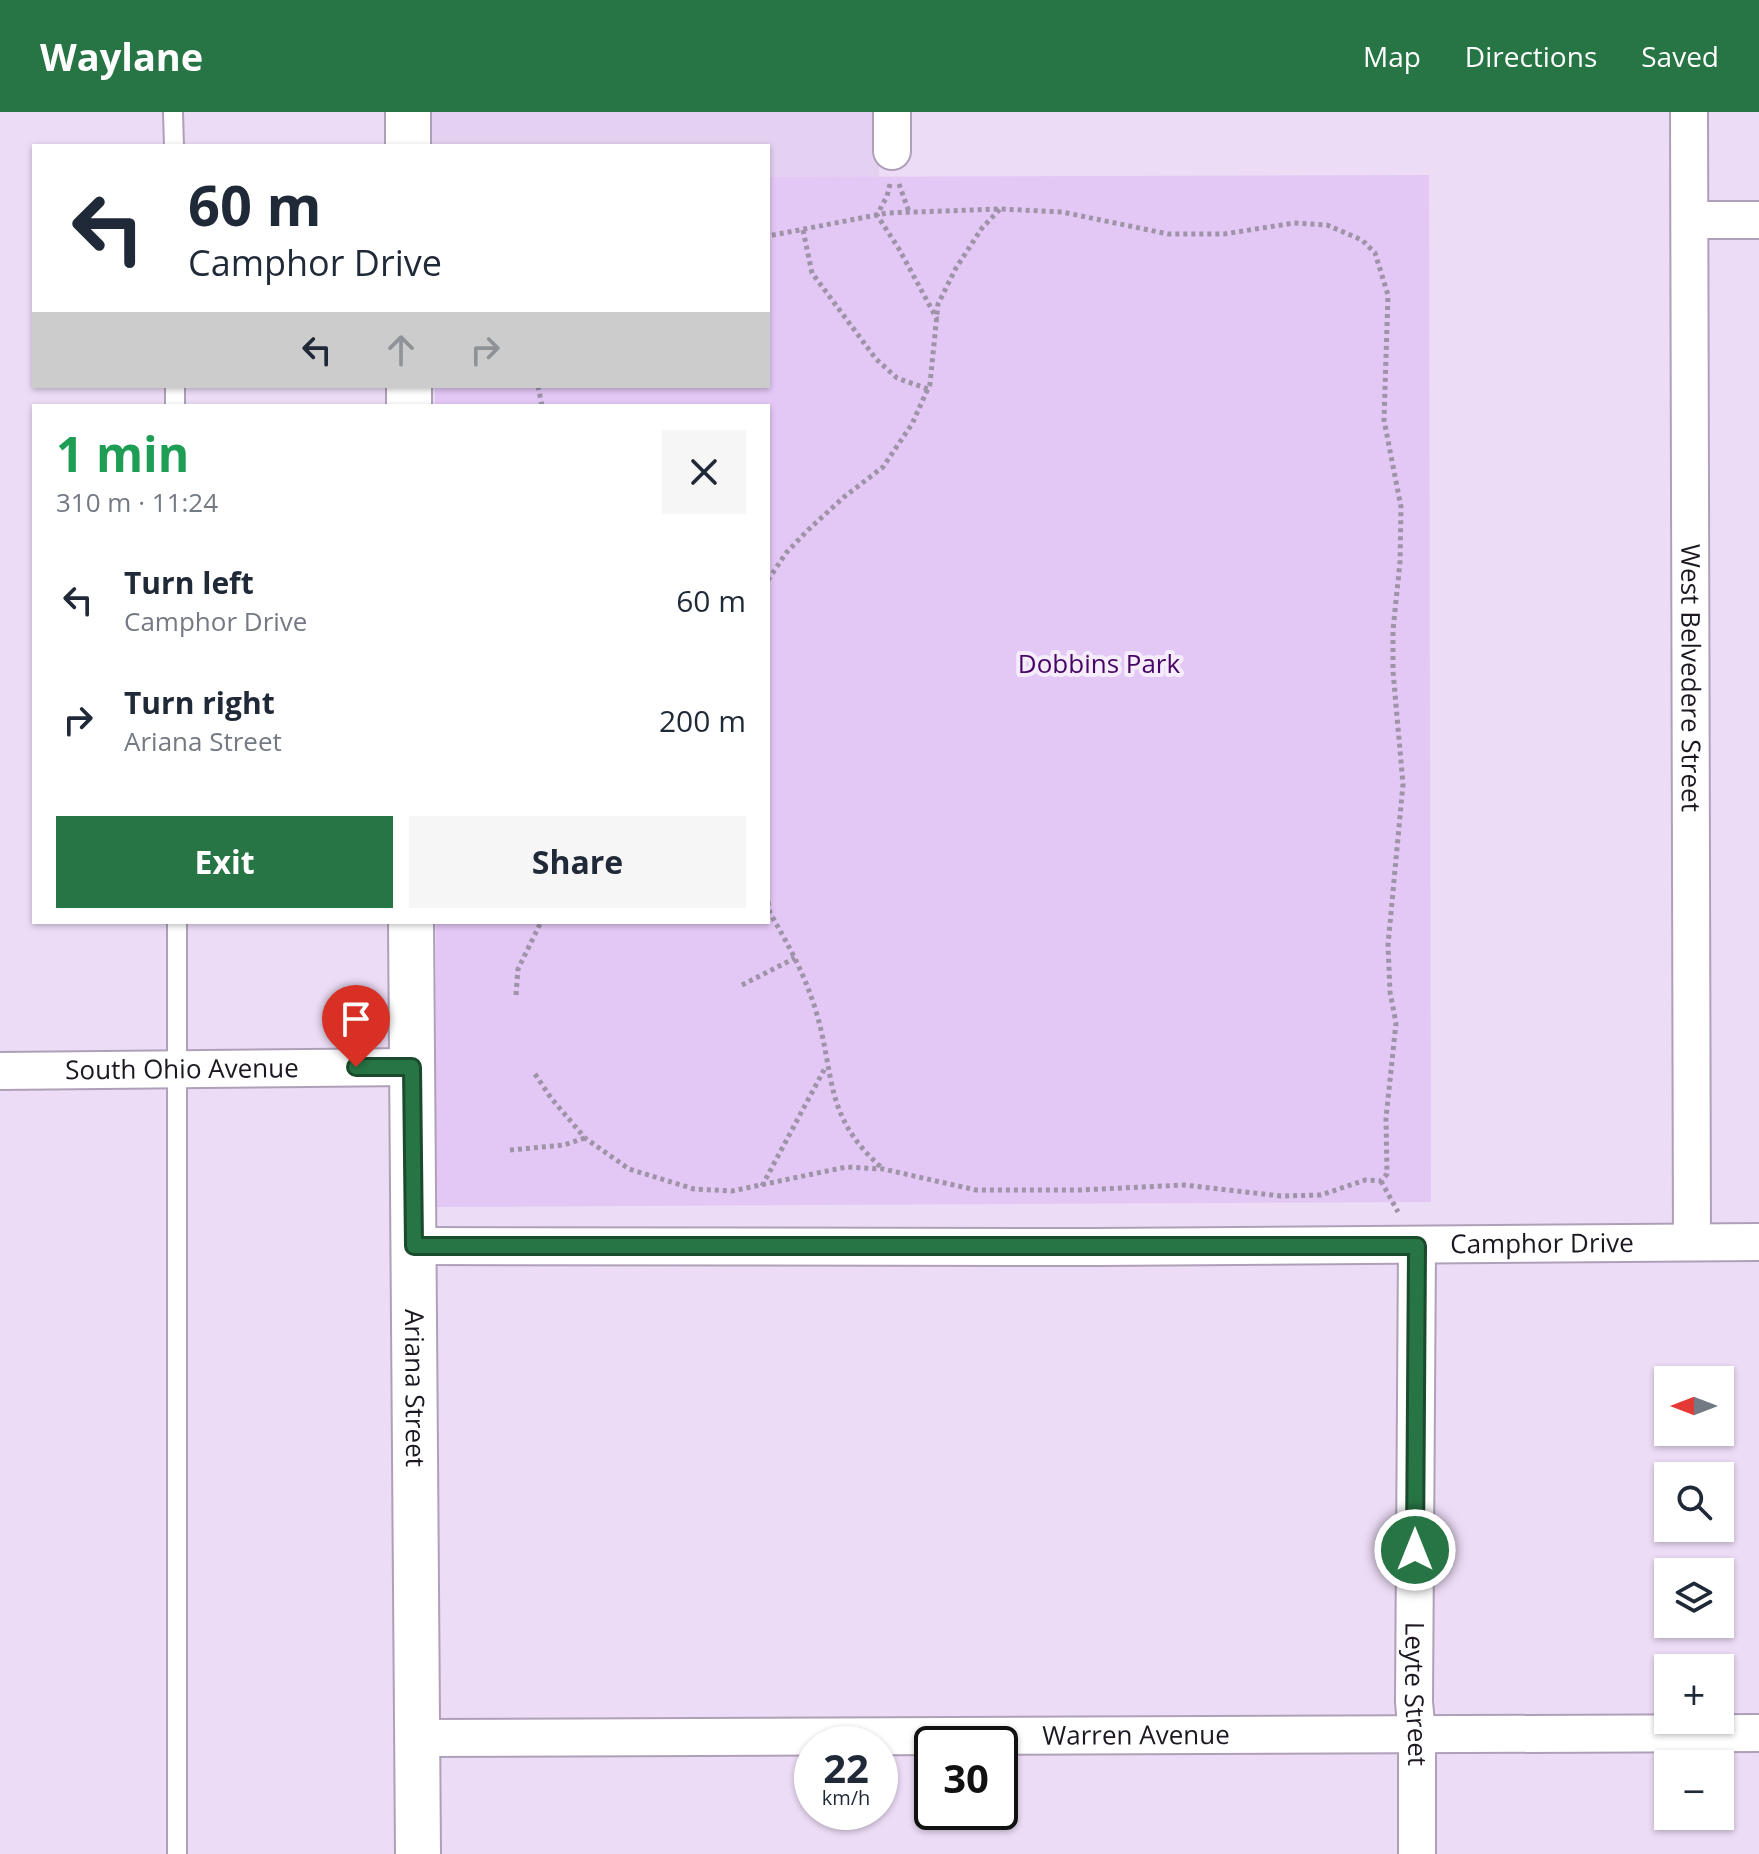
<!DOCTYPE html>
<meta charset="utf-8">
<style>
:root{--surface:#fff;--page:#f6f6f7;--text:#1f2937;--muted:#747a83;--accent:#277444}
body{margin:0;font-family:"Open Sans",sans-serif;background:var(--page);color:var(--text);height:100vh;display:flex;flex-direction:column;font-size:30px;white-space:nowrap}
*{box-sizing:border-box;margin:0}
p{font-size:26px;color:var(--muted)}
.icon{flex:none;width:44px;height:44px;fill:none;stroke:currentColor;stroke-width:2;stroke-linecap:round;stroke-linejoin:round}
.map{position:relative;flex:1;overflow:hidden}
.details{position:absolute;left:32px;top:292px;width:738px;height:520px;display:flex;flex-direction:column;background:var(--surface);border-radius:0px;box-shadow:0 2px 6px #0004}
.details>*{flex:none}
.banner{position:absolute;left:32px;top:32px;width:738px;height:244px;border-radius:0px;box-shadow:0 2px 6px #0004;background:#fff;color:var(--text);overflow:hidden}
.needle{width:52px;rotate:270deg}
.controls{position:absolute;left:1654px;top:1254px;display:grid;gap:16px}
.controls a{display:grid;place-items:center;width:80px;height:80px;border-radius:0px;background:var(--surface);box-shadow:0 2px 6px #0004;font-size:40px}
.speed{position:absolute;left:794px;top:1614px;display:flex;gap:16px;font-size:40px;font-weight:700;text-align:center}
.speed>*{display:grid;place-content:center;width:104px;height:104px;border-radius:50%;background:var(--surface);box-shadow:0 2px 6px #0004;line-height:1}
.speed small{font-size:20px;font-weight:400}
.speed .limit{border:4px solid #111;border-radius:12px;background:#fff;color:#111}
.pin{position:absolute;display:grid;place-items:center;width:68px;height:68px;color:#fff;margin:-82px -34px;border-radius:50% 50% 50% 0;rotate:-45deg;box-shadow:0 0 8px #0007}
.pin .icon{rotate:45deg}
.me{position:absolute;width:88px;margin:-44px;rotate:0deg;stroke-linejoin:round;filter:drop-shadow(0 0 6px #0008)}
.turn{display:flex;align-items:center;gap:28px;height:168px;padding:0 24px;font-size:36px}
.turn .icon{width:104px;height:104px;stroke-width:2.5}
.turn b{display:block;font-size:56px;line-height:68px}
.lanes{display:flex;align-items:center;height:76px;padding:0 24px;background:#0003;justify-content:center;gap:40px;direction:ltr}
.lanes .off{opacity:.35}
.round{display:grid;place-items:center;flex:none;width:84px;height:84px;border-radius:0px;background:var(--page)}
.headline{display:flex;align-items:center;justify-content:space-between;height:136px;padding:0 24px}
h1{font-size:48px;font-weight:700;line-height:60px;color:#1e9e55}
.primary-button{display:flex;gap:16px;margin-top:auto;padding:16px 24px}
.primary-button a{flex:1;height:92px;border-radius:0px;background:var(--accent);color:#fff;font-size:32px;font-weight:700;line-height:92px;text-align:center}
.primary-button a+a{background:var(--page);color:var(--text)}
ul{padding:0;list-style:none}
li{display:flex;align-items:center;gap:24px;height:120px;padding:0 24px}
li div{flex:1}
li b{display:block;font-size:30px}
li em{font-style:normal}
header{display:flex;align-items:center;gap:48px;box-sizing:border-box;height:112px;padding:0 40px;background:var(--accent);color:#fff}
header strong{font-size:38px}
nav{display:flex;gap:44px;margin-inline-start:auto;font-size:28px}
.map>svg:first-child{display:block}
.built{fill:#e4d1f2}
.green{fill:#e3c8f6}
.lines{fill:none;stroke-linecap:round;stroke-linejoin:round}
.lane-casing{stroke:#afa0b9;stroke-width:22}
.street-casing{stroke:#afa0b9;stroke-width:40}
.secondary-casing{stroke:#afa0b9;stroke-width:48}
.path{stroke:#9f93a7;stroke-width:5;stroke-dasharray:4 4;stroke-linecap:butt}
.lane{stroke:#fff;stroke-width:18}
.street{stroke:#fff;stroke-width:36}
.secondary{stroke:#fff;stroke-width:44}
.route-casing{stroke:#194b2c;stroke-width:20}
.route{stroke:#277444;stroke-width:14}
.labels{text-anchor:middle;stroke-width:8;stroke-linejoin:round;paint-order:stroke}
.park-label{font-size:26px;fill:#490566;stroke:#f5ecfc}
.street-label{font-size:26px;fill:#1c1720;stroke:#f5ecfc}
</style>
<header>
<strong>Waylane</strong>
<nav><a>Map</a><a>Directions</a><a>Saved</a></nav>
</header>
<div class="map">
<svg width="1759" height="1742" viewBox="0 0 1759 1742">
<rect width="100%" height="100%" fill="#ecdcf6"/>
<!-- built -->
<polygon class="built" points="419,0 878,0 879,65 768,65 768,34 427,34"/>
<!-- green -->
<polygon class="green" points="1429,63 1431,1090 436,1095 436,810 768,810 768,294 435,294 435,274 768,274 768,65"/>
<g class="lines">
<!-- lane casing -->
<g class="lane-casing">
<g id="lane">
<polyline points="173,0 174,34"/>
<polyline points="175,274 175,294"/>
<polyline points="177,1742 177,810"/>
</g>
</g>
<!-- street casing -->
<g class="street-casing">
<g id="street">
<polyline points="892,0 892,39"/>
<path id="s1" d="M1689,0L1692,1130"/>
<polyline points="1690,108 1759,108"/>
<path id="s2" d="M0,959L412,955"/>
<path id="s3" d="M414,1134L1098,1135L1759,1130"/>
<path id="s4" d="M1417,1134L1414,1590L1417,1623V1742"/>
<path id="s5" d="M418,1626L1759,1621"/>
</g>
</g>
<!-- secondary casing -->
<g class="secondary-casing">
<g id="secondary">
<polyline points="408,0 408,34"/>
<polyline points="409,274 409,294"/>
<path id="s6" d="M411,810L418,1742"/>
</g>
</g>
<!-- path -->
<g class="path">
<polyline points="890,72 887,84 877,103 899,137 937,207"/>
<polyline points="899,72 909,100"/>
<polyline points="803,118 812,161 876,247 897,266 928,277"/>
<polyline points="538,274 542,294"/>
<polyline points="768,468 786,441 808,418 844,385 883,355 912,312 930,272 938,192 956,156 982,116 1000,97"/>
<path d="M768,790L770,801C788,832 804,861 815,896C836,963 822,1003 882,1056"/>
<polyline points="742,873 795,846"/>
<polyline points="516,883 518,857 541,810"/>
<polyline points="535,962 551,986 585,1026 629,1057 694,1077 732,1079 846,1055 883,1057 976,1078 1080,1078 1184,1073 1281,1084 1321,1083 1365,1068 1381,1069 1387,1062 1386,1006 1396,911 1390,880 1388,833 1403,672 1393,559 1393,518 1400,450 1401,395 1384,308 1388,183 1375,141 1362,128 1327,113 1294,111 1224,122 1168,122 1062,100 1000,97 887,101 768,124"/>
<polyline points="510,1038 564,1033 585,1026"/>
<polyline points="1381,1069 1398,1100"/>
<polyline points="762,1074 825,956"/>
</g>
<!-- lane -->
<use href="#lane" class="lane"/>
<!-- street -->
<use href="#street" class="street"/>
<!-- secondary -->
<use href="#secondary" class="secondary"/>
</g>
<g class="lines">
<!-- route casing -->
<g class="route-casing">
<polyline id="route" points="356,955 412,955 414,1134 1417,1134 1415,1438"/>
</g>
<!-- route -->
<use href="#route" class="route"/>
</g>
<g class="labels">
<!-- park labels -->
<g class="park-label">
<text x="1099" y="561">Dobbins Park</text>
</g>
<!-- street labels -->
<g class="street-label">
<text dy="9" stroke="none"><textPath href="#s1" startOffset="566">West Belvedere Street</textPath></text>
<text dy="9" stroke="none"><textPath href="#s2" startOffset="182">South Ohio Avenue</textPath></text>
<text dy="9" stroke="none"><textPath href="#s3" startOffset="1128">Camphor Drive</textPath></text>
<text dy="9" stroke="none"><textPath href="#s6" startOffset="466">Ariana Street</textPath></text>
<text dy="9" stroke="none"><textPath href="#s4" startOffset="448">Leyte Street</textPath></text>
<text dy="9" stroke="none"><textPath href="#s5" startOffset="718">Warren Avenue</textPath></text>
</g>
</g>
</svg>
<div class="controls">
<a><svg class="needle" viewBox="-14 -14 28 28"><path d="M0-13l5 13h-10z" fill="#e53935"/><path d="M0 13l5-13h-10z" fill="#747a83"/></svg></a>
<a><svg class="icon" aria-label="search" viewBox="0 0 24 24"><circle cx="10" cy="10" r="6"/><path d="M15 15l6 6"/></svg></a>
<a><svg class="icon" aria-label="layers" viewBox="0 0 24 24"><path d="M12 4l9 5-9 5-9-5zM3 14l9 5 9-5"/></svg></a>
<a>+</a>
<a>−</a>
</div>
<div class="speed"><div>22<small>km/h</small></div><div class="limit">30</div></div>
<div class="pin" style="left:356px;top:955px;background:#d93025"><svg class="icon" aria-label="arrive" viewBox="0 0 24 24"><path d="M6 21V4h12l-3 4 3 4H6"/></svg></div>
<svg class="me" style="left:1415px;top:1438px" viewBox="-20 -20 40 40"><circle r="17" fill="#277444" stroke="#fff" stroke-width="3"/><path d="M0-11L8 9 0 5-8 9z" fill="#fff"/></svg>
<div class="banner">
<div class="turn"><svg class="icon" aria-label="left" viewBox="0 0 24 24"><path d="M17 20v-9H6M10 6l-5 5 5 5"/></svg><div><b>60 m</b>Camphor Drive</div></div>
<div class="lanes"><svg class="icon" aria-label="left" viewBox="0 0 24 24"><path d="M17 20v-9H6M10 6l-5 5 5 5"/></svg><svg class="icon off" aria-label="ahead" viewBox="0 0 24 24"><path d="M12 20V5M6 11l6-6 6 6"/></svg><svg class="icon off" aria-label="right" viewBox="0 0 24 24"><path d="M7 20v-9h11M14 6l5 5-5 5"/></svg></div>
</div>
<section class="details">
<div class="headline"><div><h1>1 min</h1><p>310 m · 11:24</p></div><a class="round"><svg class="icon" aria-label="close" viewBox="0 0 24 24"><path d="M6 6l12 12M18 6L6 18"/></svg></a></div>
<ul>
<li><svg class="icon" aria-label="left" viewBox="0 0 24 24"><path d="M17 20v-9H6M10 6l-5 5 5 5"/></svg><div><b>Turn left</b><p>Camphor Drive</p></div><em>60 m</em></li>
<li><svg class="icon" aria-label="right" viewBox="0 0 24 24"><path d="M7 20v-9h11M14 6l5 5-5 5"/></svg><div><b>Turn right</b><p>Ariana Street</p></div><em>200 m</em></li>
</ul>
<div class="primary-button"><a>Exit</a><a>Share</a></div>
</section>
</div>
